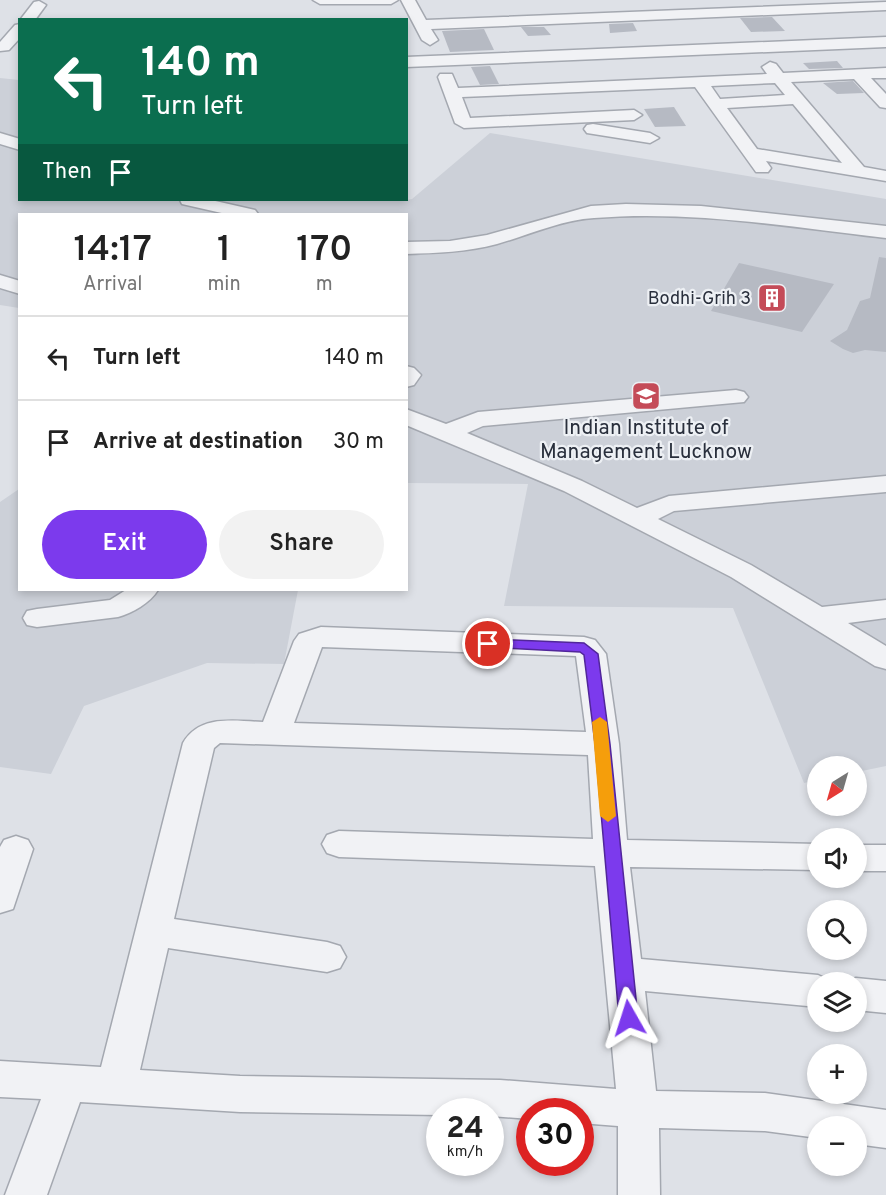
<!DOCTYPE html>
<meta charset="utf-8">
<style>
:root{--surface:#fff;--page:#f2f2f2;--text:#222;--muted:#767676;--line:#e0e0e0;--accent:#7c3aed}
body{margin:0;font-family:Overpass,sans-serif;background:var(--page);color:var(--text);height:100vh;display:flex;flex-direction:column;font-size:22px;white-space:nowrap}
*{box-sizing:border-box;margin:0}
p{font-size:20px;color:var(--muted)}
.icon{flex:none;width:33px;height:33px;fill:none;stroke:currentColor;stroke-width:2;stroke-linecap:round;stroke-linejoin:round}
.map{position:relative;flex:1;overflow:hidden}
.drawer{position:absolute;left:18px;top:213px;width:390px;height:378px;display:flex;flex-direction:column;background:var(--surface);border-radius:0px;box-shadow:0 3px 9px #0003}
.drawer>*{flex:none}
.banner{position:absolute;left:18px;top:18px;width:390px;height:183px;border-radius:0px;box-shadow:0 3px 9px #0003;background:#0b6e4f;color:#fff;overflow:hidden}
.needle{width:39px;rotate:217deg}
.fabs{position:absolute;left:807px;top:756px;display:grid;gap:12px}
.fabs a{display:grid;place-items:center;width:60px;height:60px;border-radius:50%;background:var(--surface);box-shadow:0 3px 9px #0003;font-size:30px}
.speed{position:absolute;left:426px;top:1098px;display:flex;gap:12px;font-size:30px;font-weight:700;text-align:center}
.speed>*{display:grid;place-content:center;width:78px;height:78px;border-radius:50%;background:var(--surface);box-shadow:0 3px 9px #0003;line-height:1}
.speed small{font-size:15px;font-weight:400}
.speed .limit{border:9px solid #d22;background:#fff;color:#111}
.pin{position:absolute;display:grid;place-items:center;width:51px;height:51px;color:#fff;margin:-26px;border:3px solid #fff;border-radius:50%;box-shadow:0 2px 6px #0007}
.me{position:absolute;width:66px;margin:-33px;rotate:354deg;stroke-linejoin:round;filter:drop-shadow(0 0 4px #0008)}
.turn{display:flex;align-items:center;gap:21px;height:126px;padding:0 24px;font-size:27px}
.turn .icon{width:78px;height:78px;stroke-width:2.5}
.turn b{display:block;font-size:42px;line-height:51px}
.then{display:flex;align-items:center;height:57px;padding:0 24px;background:#0003;gap:12px;font-size:22px}
.eta{display:flex;justify-content:space-evenly;align-items:center;height:102px;text-align:center}
.eta b{font-size:36px;font-weight:600;line-height:42px}
.action{display:flex;gap:12px;margin-top:auto;padding:12px 24px}
.action a{flex:1;height:69px;border-radius:36px;background:var(--accent);color:#fff;font-size:24px;font-weight:600;line-height:69px;text-align:center}
.action a+a{background:var(--page);color:var(--text)}
ul{padding:0;list-style:none}
li{display:flex;align-items:center;gap:18px;height:84px;padding:0 24px;border-top:2px solid var(--line)}
li div{flex:1}
li b{display:block;font-size:22px}
li em{font-style:normal}
.map>svg:first-child{display:block}
.built{fill:#ccd0d8}
.building{fill:#b6bac3}
.lines{fill:none;stroke-linecap:round;stroke-linejoin:round}
.minor-casing{stroke:#a4a8b0;stroke-width:3}
.minor{fill:#f1f2f5;fill-rule:evenodd}
.route{fill:#7c3aed;stroke:#51269a;stroke-width:1.5}
.slow{fill:#f59e0b}
.labels{text-anchor:middle;stroke-width:4.5;stroke-linejoin:round;paint-order:stroke}
.far-poi-label{font-size:18px;fill:#292f3c;stroke:#edf0f4;text-anchor:end}
.poi-label{font-size:21px;fill:#292f3c;stroke:#edf0f4}
</style>
<div class="map">
<svg width="886" height="1195" viewBox="0 0 886 1195">
<rect width="100%" height="100%" fill="#dee1e7"/>
<!-- built -->
<g class="built">
<polygon points="0,78 19,80 20,200 406,200 412,199 490,133 886,199 886,766 857,772 856,766 818,766 817,780 804,783 733,608 504,606 528,484 407,483 406,214 20,214 19,308 0,305"/>
<polygon points="19,489 20,590 298,590 284,664 207,663 84,706 51,774 0,767 0,502"/>
</g>
<!-- building -->
<g class="building">
<polygon points="772,17 785,31 751,32 740,18"/>
<polygon points="633,23 637,31 610,33 609,24"/>
<polygon points="521,27 544,27 551,35 528,36"/>
<polygon points="484,29 494,50 450,52 442,31"/>
<polygon points="837,61 843,68 809,69 803,63"/>
<polygon points="490,66 499,84 480,85 471,67"/>
<polygon points="853,81 864,93 837,94 823,83"/>
<polygon points="674,107 686,126 655,127 644,109"/>
<polygon points="879,257 886,258 886,352 865,350 853,353 843,349 830,341 847,330 860,301 870,298"/>
<polygon points="739,263 834,284 802,332 711,311"/>
</g>
<g class="lines">
<!-- minor casing -->
<g class="minor-casing">
<g id="minor">
<polygon points="313,0 398,0 391,4 320,4"/>
<polygon points="401,0 415,0 426,20 886,2 886,10 431,29 438,40 430,45 422,40"/>
<polygon points="39,1 46,5 35,20 20,20 34,2"/>
<polygon points="20,24 20,38 9,50 0,51 0,42 15,25"/>
<polygon points="886,37 886,47 406,67 406,57"/>
<path d="M770,62L776,64L783,73L886,68V78H871L886,94V108L880,107L854,79L791,82L864,167L886,171V181L766,161L771,168L768,172H756L695,87L462,97L470,118L634,110L642,115L634,120L464,128L455,123L438,77L440,74H452L458,88L767,74L762,67ZM775,83L785,95L720,99L711,86ZM793,104L842,163L757,149L727,108Z"/>
<polygon points="593,124 650,133 659,138 650,143 587,133 584,129 587,125"/>
<polygon points="0,133 20,139 20,150 0,144"/>
<polygon points="180,200 211,200 255,210 258,214 226,214 182,204"/>
<path d="M626,204L701,206L886,226V238C790,227 691,210 594,218C561,220 529,235 497,244C467,252 437,253 406,254V242L450,241L487,235L591,206Z"/>
<polygon points="0,275 20,281 20,294 0,288"/>
<polygon points="406,366 414,368 421,375 414,385 406,387"/>
<polygon points="736,390 744,392 748,397 744,402 483,426 467,433 582,481 637,508 669,496 886,476 886,492 674,511 658,519 751,565 822,607 886,600 886,618 848,623 886,646 886,669 875,666 731,577 564,491 406,425 406,409 446,424 478,412"/>
<path d="M126,590H158C150,603 132,613 118,617L37,627L27,625L23,618L27,611L37,609L110,600Z"/>
<path d="M321,627L584,637L595,640L606,654L619,744L627,840L818,844V870L630,867L641,959L818,975L833,982H818V1007L645,991L656,1091L765,1093L886,1110V1148L856,1144V1126H818V1138L765,1131L659,1128L660,1195H618V1126L580,1123V1112H530V1119L490,1116V1112H440V1115L240,1112L80,1102L47,1195H5L41,1099L0,1097V1061L101,1067L183,743C200,714 234,721 263,722L294,641L299,634ZM322,647L576,656L586,732L294,723ZM220,743L588,755L593,839L339,831L327,835L322,844L327,853L339,857L595,866L616,1089L500,1080L240,1076L140,1070L168,948L327,972L340,968L346,957L340,946L327,942L174,919L214,748Z"/>
<polygon points="16,836 28,840 33,849 13,909 0,913 0,847 4,840"/>
<rect x="856" y="845" width="30" height="26"/>
<polygon points="856,978 886,981 886,1013 856,1010 856,982 843,982"/>
</g>
</g>
<!-- minor -->
<use href="#minor" class="minor"/>
</g>
<!-- route -->
<polygon class="route" points="488,639 584,643 598,654 610,744 638,1018 635,1024 629,1026 622,1024 619,1018 595,744 584,655 580,652 483,647 483,640"/>
<!-- slow -->
<polygon class="slow" points="600,717 607,722 616,816 608,822 600,816 592,722"/>
<!-- icons -->
<defs>
<g id="building-square" transform="scale(1.5)"><rect x="-9" y="-9" width="18" height="18" rx="4" fill="#c44b58" stroke="#edf0f4"/><path d="M-4-6H4V6H1V3H-1V6H-4ZM-2.5-4.3h1.7v1.8h-1.7ZM.8-4.3h1.7v1.8H.8ZM-2.5-1h1.7V.8h-1.7ZM.8-1h1.7V.8H.8Z" fill="#fff"/></g>
<g id="university-square" transform="scale(1.5)"><rect x="-9" y="-9" width="18" height="18" rx="4" fill="#c44b58" stroke="#edf0f4"/><path d="M0-5L7-2L0 1L-7-2ZM-4 1L0 2.5L4 1V4Q0 6-4 4Z" fill="#fff"/></g>
</defs>
<g fill-rule="evenodd">
<use href="#building-square" x="772" y="298"/>
<use href="#university-square" x="646" y="396"/>
</g>
<g class="labels">
<!-- far-poi labels -->
<g class="far-poi-label">
<text x="751" y="304">Bodhi-Grih 3</text>
</g>
<!-- poi labels -->
<g class="poi-label">
<text x="646" y="434">Indian Institute of<tspan x="646" dy="24">Management Lucknow</tspan></text>
</g>
</g>
</svg>
<div class="fabs">
<a><svg class="needle" viewBox="-14 -14 28 28"><path d="M0-13l5 13h-10z" fill="#e53935"/><path d="M0 13l5-13h-10z" fill="#767676"/></svg></a>
<a><svg class="icon" aria-label="sound" viewBox="0 0 24 24"><path d="M4 9h4l5-4v14l-5-4H4zM17 9q2 3 0 6"/></svg></a>
<a><svg class="icon" aria-label="search" viewBox="0 0 24 24"><circle cx="10" cy="10" r="6"/><path d="M15 15l6 6"/></svg></a>
<a><svg class="icon" aria-label="layers" viewBox="0 0 24 24"><path d="M12 4l9 5-9 5-9-5zM3 14l9 5 9-5"/></svg></a>
<a>+</a>
<a>−</a>
</div>
<div class="speed"><div>24<small>km/h</small></div><div class="limit">30</div></div>
<div class="pin" style="left:488px;top:644px;background:#d93025"><svg class="icon" aria-label="arrive" viewBox="0 0 24 24"><path d="M6 21V4h12l-3 4 3 4H6"/></svg></div>
<svg class="me" style="left:629px;top:1018px" viewBox="-20 -20 40 40"><path d="M0-17L14 15 0 8-14 15z" fill="#7c3aed" stroke="#fff" stroke-width="4"/></svg>
<div class="banner">
<div class="turn"><svg class="icon" aria-label="left" viewBox="0 0 24 24"><path d="M17 20v-9H6M10 6l-5 5 5 5"/></svg><div><b>140 m</b>Turn left</div></div>
<div class="then">Then<svg class="icon" aria-label="arrive" viewBox="0 0 24 24"><path d="M6 21V4h12l-3 4 3 4H6"/></svg></div>
</div>
<section class="drawer">
<div class="eta">
<div><b>14:17</b><p>Arrival</p></div>
<div><b>1</b><p>min</p></div>
<div><b>170</b><p>m</p></div>
</div>
<ul>
<li><svg class="icon" aria-label="left" viewBox="0 0 24 24"><path d="M17 20v-9H6M10 6l-5 5 5 5"/></svg><div><b>Turn left</b></div><em>140 m</em></li>
<li><svg class="icon" aria-label="arrive" viewBox="0 0 24 24"><path d="M6 21V4h12l-3 4 3 4H6"/></svg><div><b>Arrive at destination</b></div><em>30 m</em></li>
</ul>
<div class="action"><a>Exit</a><a>Share</a></div>
</section>
</div>
